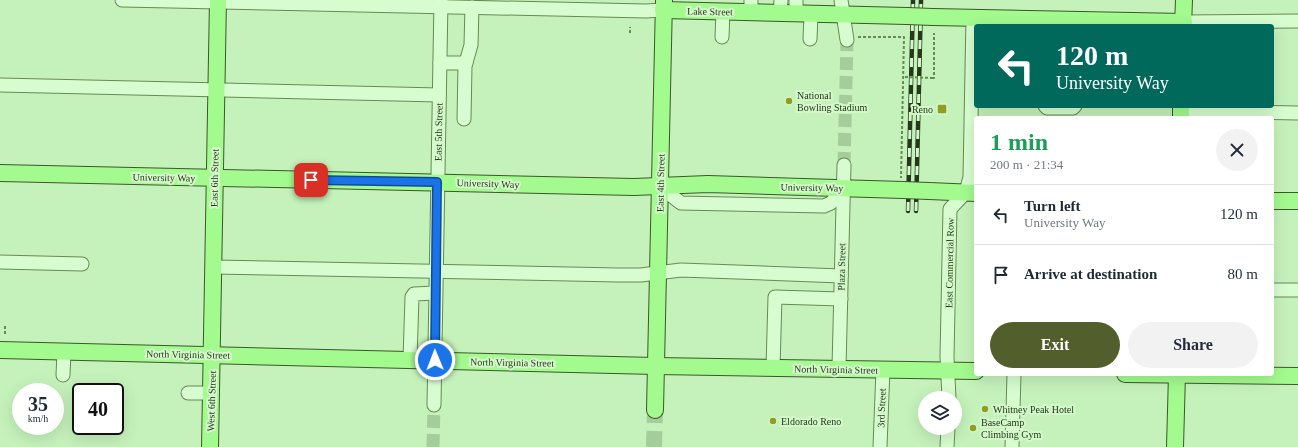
<!DOCTYPE html>
<meta charset="utf-8">
<style>
:root{--surface:#fff;--page:#f2f2f3;--text:#1f2937;--muted:#747a83;--line:#e0e1e3;--accent:#525e2c}
body{margin:0;font-family:Georgia,serif;background:var(--page);color:var(--text);height:100vh;display:flex;flex-direction:column;font-size:15px;white-space:nowrap}
*{box-sizing:border-box;margin:0}
p{font-size:13px;color:var(--muted)}
.icon{flex:none;width:22px;height:22px;fill:none;stroke:currentColor;stroke-width:2;stroke-linecap:round;stroke-linejoin:round}
.map{position:relative;flex:1;overflow:hidden}
.side{position:absolute;left:974px;top:116px;width:300px;height:260px;display:flex;flex-direction:column;background:var(--surface);border-radius:4px;box-shadow:0 4px 16px #0002}
.side>*{flex:none}
.top-card{position:absolute;left:974px;top:24px;width:300px;height:84px;border-radius:4px;box-shadow:0 4px 16px #0002;background:#00695c;color:#fff;overflow:hidden}
.buttons{position:absolute;left:918px;top:391px;display:grid;gap:8px}
.buttons a{display:grid;place-items:center;width:44px;height:44px;border-radius:50%;background:var(--surface);box-shadow:0 4px 16px #0002;font-size:20px}
.speed{position:absolute;left:12px;top:383px;display:flex;gap:8px;font-size:20px;font-weight:700;text-align:center}
.speed>*{display:grid;place-content:center;width:52px;height:52px;border-radius:50%;background:var(--surface);box-shadow:0 4px 16px #0002;line-height:1}
.speed small{font-size:10px;font-weight:400}
.speed .limit{border:2px solid #111;border-radius:6px;background:#fff;color:#111}
.pin{position:absolute;display:grid;place-items:center;width:34px;height:34px;color:#fff;margin:-17px;border-radius:8px;box-shadow:0 2px 6px #0006}
.me{position:absolute;width:44px;margin:-22px;rotate:359deg;stroke-linejoin:round;filter:drop-shadow(0 0 3px #0008)}
.turn{display:flex;align-items:center;gap:14px;height:84px;padding:0 16px;font-size:18px}
.turn .icon{width:52px;height:52px;stroke-width:2.5}
.turn b{display:block;font-size:28px;line-height:34px}
.round{display:grid;place-items:center;flex:none;width:42px;height:42px;border-radius:21px;background:var(--page)}
.overview{display:flex;align-items:center;justify-content:space-between;height:68px;padding:0 16px}
h1{font-size:24px;font-weight:800;line-height:30px;color:#1e9e55}
.cta{display:flex;gap:8px;margin-top:auto;padding:8px 16px}
.cta a{flex:1;height:46px;border-radius:24px;background:var(--accent);color:#fff;font-size:16px;font-weight:800;line-height:46px;text-align:center}
.cta a+a{background:var(--page);color:var(--text)}
ul{padding:0;list-style:none}
li{display:flex;align-items:center;gap:12px;height:60px;padding:0 16px;border-top:1px solid var(--line)}
li div{flex:1}
li b{display:block;font-size:15px}
li em{font-style:normal}
.map>svg:first-child{display:block}
.lines{fill:none;stroke-linecap:round;stroke-linejoin:round}
.minor-tunnel{stroke:#a5cd9b;stroke-width:13;stroke-dasharray:13 6;stroke-linecap:butt}
.major-tunnel{stroke:#a5cd9b;stroke-width:16;stroke-dasharray:16 8;stroke-linecap:butt}
.minor-casing{stroke:#678a53;stroke-width:15}
.major-casing{stroke:#3c5729;stroke-width:18}
.path{stroke:#678a53;stroke-width:2;stroke-dasharray:3 2;stroke-linecap:butt}
.minor{stroke:#d7fccf;stroke-width:13}
.major{stroke:#a3fa8e;stroke-width:16}
.rail-casing{stroke:#26381a;stroke-width:4.5}
.rail{stroke:#d3f9cb;stroke-width:3;stroke-dasharray:9;stroke-linecap:butt}
.major-bridge-casing{stroke:#3c5729;stroke-width:18;stroke-linecap:butt}
.path-bridge{stroke:#678a53;stroke-width:2;stroke-dasharray:3 2;stroke-linecap:butt}
.major-bridge{stroke:#a3fa8e;stroke-width:16}
.route-casing{stroke:#114b97;stroke-width:10}
.route{stroke:#1a73e8;stroke-width:7}
.poi-dot{fill:#919f1e;stroke:#d3f9cb;stroke-width:1.5}
.labels{text-anchor:middle;stroke-width:4;stroke-linejoin:round;paint-order:stroke}
.street-label{font-size:10px;fill:#26381a;stroke:#d3f9cb}
.poi-label{font-size:10px;fill:#26381a;stroke:#d3f9cb;text-anchor:start}
</style>
<div class="map">
<svg width="1298" height="447" viewBox="0 0 1298 447">
<rect width="100%" height="100%" fill="#c5f2bb"/>
<g class="lines">
<!-- minor-tunnel -->
<g class="minor-tunnel">
<polyline points="844,165 847,40"/>
<polyline points="433,447 434,405"/>
</g>
<!-- major-tunnel -->
<polyline class="major-tunnel" points="654,447 655,410"/>
<!-- minor casing -->
<g class="minor-casing">
<g id="minor">
<polyline points="122,0 646,11 663,10"/>
<polyline points="841,0 847,40"/>
<polyline points="751,12 751,0"/>
<polyline points="780,13 781,0"/>
<polyline points="796,13 796,0"/>
<polyline points="1184,22 1298,21"/>
<polyline points="722,37 723,11"/>
<polyline points="810,39 811,14"/>
<polyline points="440,63 466,63"/>
<polyline points="0,85 439,95"/>
<polyline points="1045,106 1047,108 1073,108 1075,106"/>
<polyline points="1181,111 1298,113"/>
<polyline points="464,119 465,66 471,45 472,7"/>
<polyline points="659,186 681,203 824,206 831,203 843,188"/>
<polyline points="0,262 82,264"/>
<polyline points="213,267 618,275 641,275 681,270 841,276"/>
<polyline points="1272,290 1298,290"/>
<polyline points="410,359 412,297 414,294 435,293"/>
<polyline points="773,368 775,297 841,299"/>
<polyline points="839,368 844,165"/>
<polyline points="63,375 64,352"/>
<polyline points="188,393 212,393"/>
<polyline points="949,398 947,357 950,209 966,192 970,177 973,18"/>
<polyline points="434,405 441,0"/>
<polyline points="880,447 883,369"/>
<polyline points="947,447 948,428"/>
<polyline points="1012,447 1014,374"/>
</g>
</g>
<!-- major casing -->
<g class="major-casing">
<g id="major">
<polyline points="663,10 907,16"/>
<polyline points="933,17 1184,22"/>
<polyline points="1183,26 1184,0"/>
<polyline points="1181,118 1181,106"/>
<polyline points="0,173 634,187 708,184 903,190"/>
<polyline points="929,191 976,193"/>
<polyline points="1274,201 1298,201"/>
<polyline points="0,350 656,366 976,371"/>
<polyline points="1125,374 1298,376"/>
<polyline points="655,410 664,0"/>
<polyline points="210,447 218,0"/>
<polyline points="1175,447 1177,374"/>
</g>
</g>
<!-- path -->
<g class="path">
<polyline points="630,33 630,27"/>
<polyline points="858,37 904,37 901,178"/>
<polyline points="932,78 934,78 934,33"/>
<polyline points="5,334 5,325"/>
</g>
<!-- minor -->
<use href="#minor" class="minor"/>
<!-- major -->
<use href="#major" class="major"/>
<!-- rail casing -->
<g class="rail-casing">
<g id="rail">
<polyline points="908,211 913,0"/>
<polyline points="916,211 921,0"/>
</g>
</g>
<!-- rail -->
<use href="#rail" class="rail"/>
<!-- major-bridge casing -->
<g class="major-bridge-casing">
<g id="major-bridge">
<polyline points="907,16 933,17"/>
<polyline points="903,190 929,191"/>
</g>
</g>
<!-- path-bridge -->
<polyline class="path-bridge" points="905,77 932,78"/>
<!-- major-bridge -->
<use href="#major-bridge" class="major-bridge"/>
</g>
<g class="lines">
<!-- route casing -->
<g class="route-casing">
<polyline id="route" points="311,180 437,182 435,360"/>
</g>
<!-- route -->
<use href="#route" class="route"/>
</g>
<!-- markers -->
<g class="poi-dot">
<circle cx="789" cy="101" r="4"/>
<rect x="937" y="104" width="10" height="10" rx="2"/>
<circle cx="985" cy="409" r="4"/>
<circle cx="773" cy="421" r="4"/>
<circle cx="973" cy="428" r="4"/>
</g>
<g class="labels">
<!-- street labels -->
<g class="street-label">
<text transform="translate(710 11) rotate(1)" y="4">Lake Street</text>
<text transform="translate(438 132) rotate(-89)" y="4">East 5th Street</text>
<text transform="translate(164 177) rotate(1)" y="4">University Way</text>
<text transform="translate(214 178) rotate(-89)" y="4">East 6th Street</text>
<text transform="translate(488 183) rotate(2)" y="4">University Way</text>
<text transform="translate(660 183) rotate(-89)" y="4">East 4th Street</text>
<text transform="translate(812 187) rotate(1)" y="4">University Way</text>
<text transform="translate(949 263) rotate(-89)" y="4">East Commercial Row</text>
<text transform="translate(841 267) rotate(-89)" y="4">Plaza Street</text>
<text transform="translate(188 354) rotate(1)" y="4">North Virginia Street</text>
<text transform="translate(512 362) rotate(1)" y="4">North Virginia Street</text>
<text transform="translate(836 369) rotate(1)" y="4">North Virginia Street</text>
<text transform="translate(211 401) rotate(-88)" y="4">West 6th Street</text>
<text transform="translate(881 408) rotate(-88)" y="4">3rd Street</text>
</g>
<!-- poi labels -->
<g class="poi-label">
<text x="797" y="99">National<tspan x="797" dy="12">Bowling Stadium</tspan></text>
<text x="933" y="113" text-anchor="end">Reno</text>
<text x="993" y="413">Whitney Peak Hotel</text>
<text x="781" y="425">Eldorado Reno</text>
<text x="981" y="426">BaseCamp<tspan x="981" dy="12">Climbing Gym</tspan></text>
</g>
</g>
</svg>
<div class="buttons">
<a><svg class="icon" aria-label="layers" viewBox="0 0 24 24"><path d="M12 4l9 5-9 5-9-5zM3 14l9 5 9-5"/></svg></a>
</div>
<div class="speed"><div>35<small>km/h</small></div><div class="limit">40</div></div>
<div class="pin" style="left:311px;top:180px;background:#d93025"><svg class="icon" aria-label="arrive" viewBox="0 0 24 24"><path d="M6 21V4h12l-3 4 3 4H6"/></svg></div>
<svg class="me" style="left:435px;top:360px" viewBox="-20 -20 40 40"><circle r="17" fill="#1a73e8" stroke="#fff" stroke-width="3"/><path d="M0-11L8 9 0 5-8 9z" fill="#fff"/></svg>
<div class="top-card">
<div class="turn"><svg class="icon" aria-label="left" viewBox="0 0 24 24"><path d="M17 20v-9H6M10 6l-5 5 5 5"/></svg><div><b>120 m</b>University Way</div></div>
</div>
<section class="side">
<div class="overview"><div><h1>1 min</h1><p>200 m · 21:34</p></div><a class="round"><svg class="icon" aria-label="close" viewBox="0 0 24 24"><path d="M6 6l12 12M18 6L6 18"/></svg></a></div>
<ul>
<li><svg class="icon" aria-label="left" viewBox="0 0 24 24"><path d="M17 20v-9H6M10 6l-5 5 5 5"/></svg><div><b>Turn left</b><p>University Way</p></div><em>120 m</em></li>
<li><svg class="icon" aria-label="arrive" viewBox="0 0 24 24"><path d="M6 21V4h12l-3 4 3 4H6"/></svg><div><b>Arrive at destination</b></div><em>80 m</em></li>
</ul>
<div class="cta"><a>Exit</a><a>Share</a></div>
</section>
</div>
